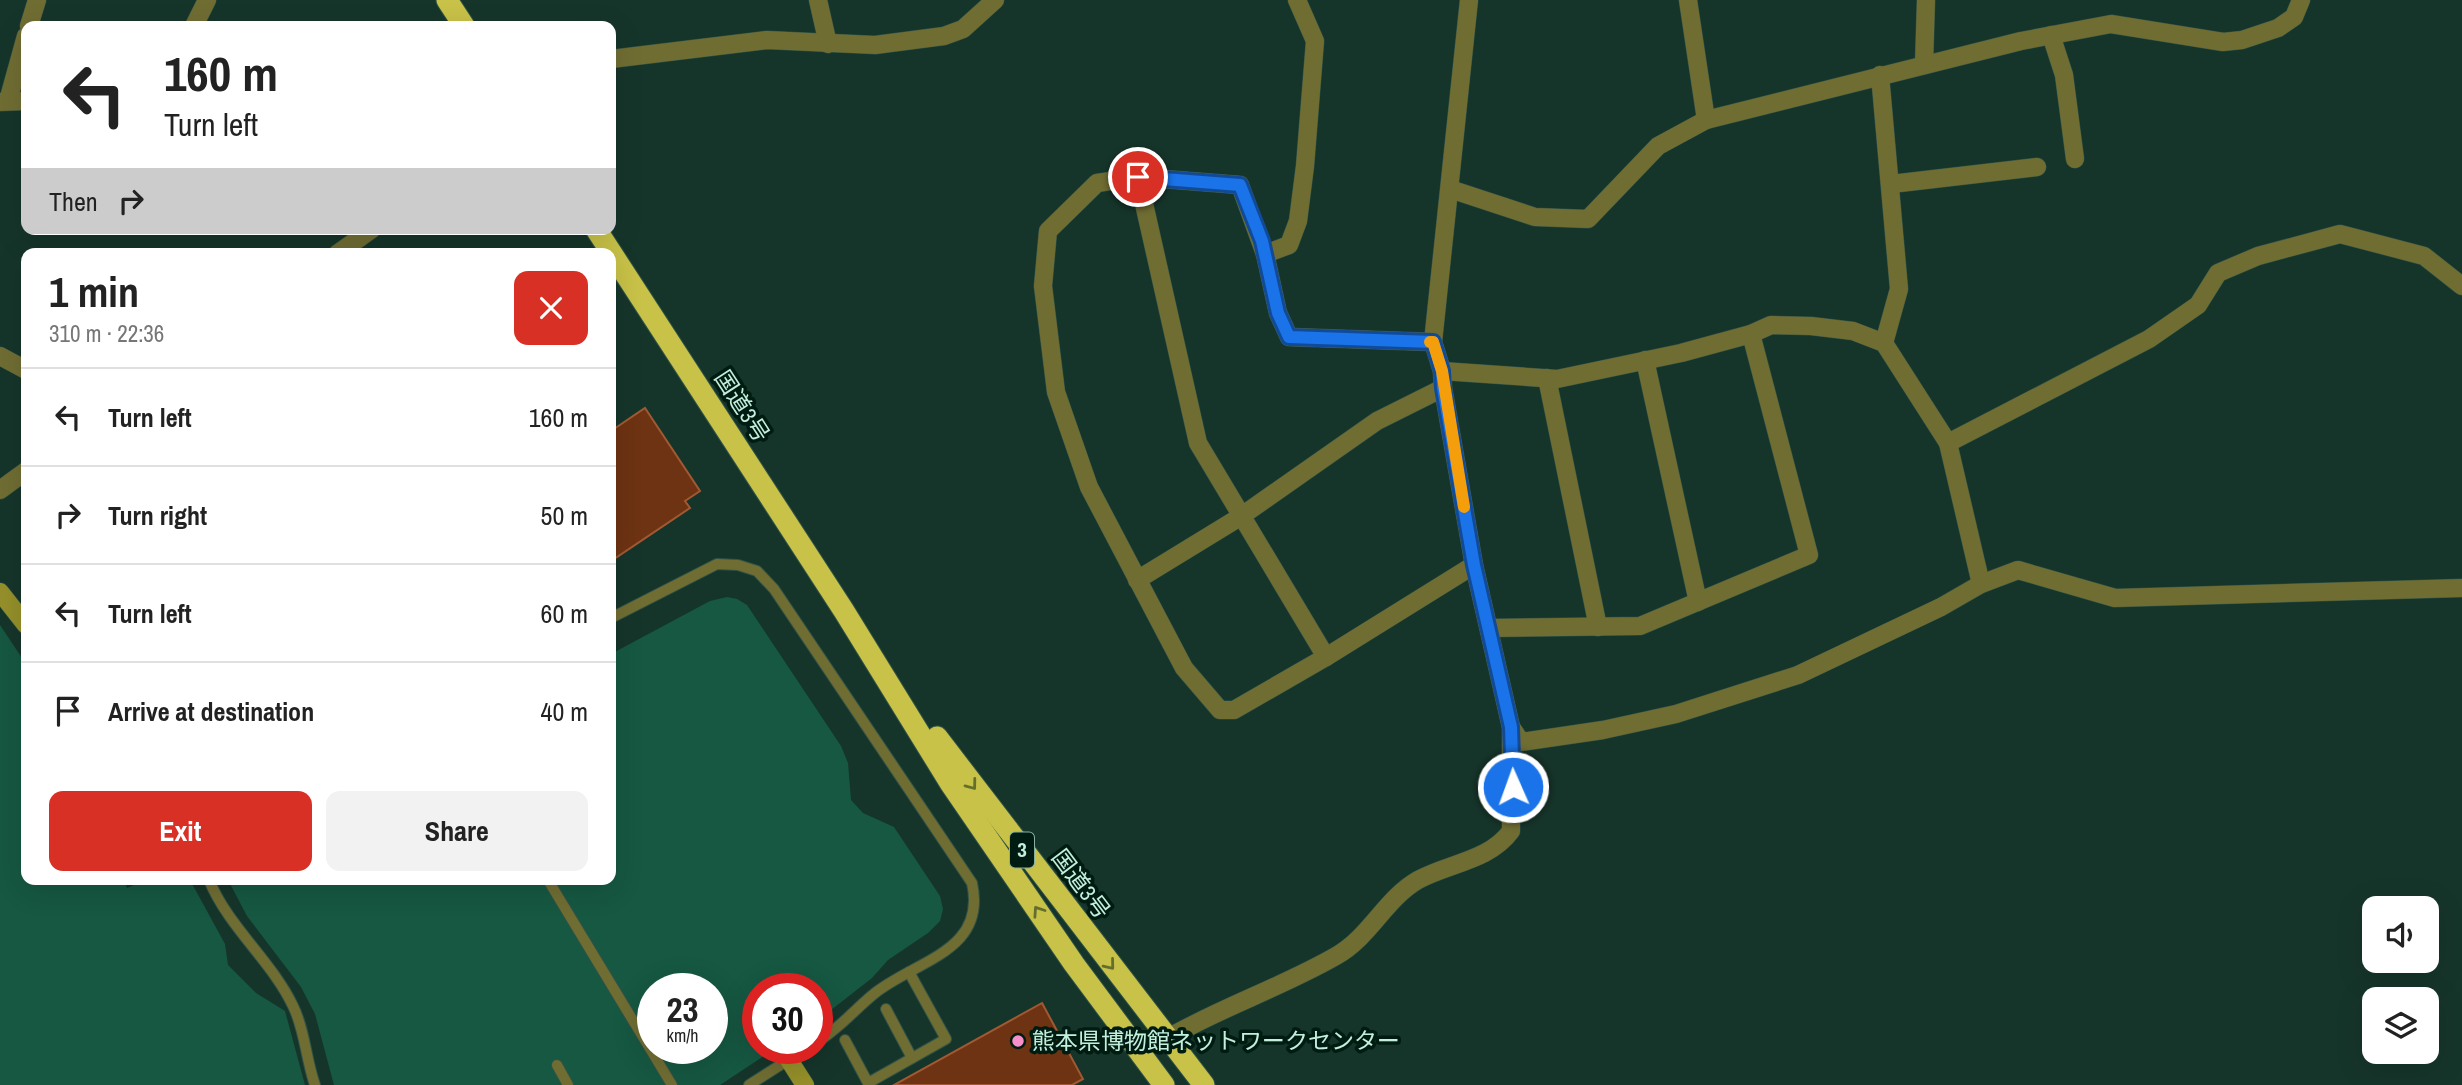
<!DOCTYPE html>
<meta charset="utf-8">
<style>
:root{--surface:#fff;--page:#f2f2f2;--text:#222;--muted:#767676;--line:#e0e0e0;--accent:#d93025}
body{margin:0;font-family:"Archivo Narrow","Noto Sans JP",sans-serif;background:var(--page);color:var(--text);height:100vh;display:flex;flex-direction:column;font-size:26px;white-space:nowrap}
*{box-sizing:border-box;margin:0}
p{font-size:23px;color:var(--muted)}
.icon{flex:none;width:38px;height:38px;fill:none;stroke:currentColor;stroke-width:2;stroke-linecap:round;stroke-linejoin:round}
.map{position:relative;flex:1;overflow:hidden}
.details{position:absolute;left:21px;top:248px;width:595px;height:637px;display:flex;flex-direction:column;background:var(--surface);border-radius:14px;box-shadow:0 7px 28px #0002}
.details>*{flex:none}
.top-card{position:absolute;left:21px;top:21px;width:595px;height:214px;border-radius:14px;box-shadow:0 7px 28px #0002;background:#fff;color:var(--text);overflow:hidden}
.tools{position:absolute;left:2362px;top:896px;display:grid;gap:14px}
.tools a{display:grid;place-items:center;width:77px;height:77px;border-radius:14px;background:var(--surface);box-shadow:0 7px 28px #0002;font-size:35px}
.speed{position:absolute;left:637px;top:973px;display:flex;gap:14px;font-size:35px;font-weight:700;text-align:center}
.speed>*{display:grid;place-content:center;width:91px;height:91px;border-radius:50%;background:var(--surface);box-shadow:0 7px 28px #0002;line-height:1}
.speed small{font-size:18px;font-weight:400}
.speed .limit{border:10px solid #d22;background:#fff;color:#111}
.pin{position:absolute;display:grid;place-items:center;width:60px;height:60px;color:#fff;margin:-30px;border:4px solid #fff;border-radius:50%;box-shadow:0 2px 7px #0007}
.me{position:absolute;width:77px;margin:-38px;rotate:358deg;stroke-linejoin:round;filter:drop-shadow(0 0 5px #0008)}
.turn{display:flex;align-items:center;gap:24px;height:147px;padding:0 28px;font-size:32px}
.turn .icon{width:91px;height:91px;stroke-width:2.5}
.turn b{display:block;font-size:49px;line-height:60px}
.then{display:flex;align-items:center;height:66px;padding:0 28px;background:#0003;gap:14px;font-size:26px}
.round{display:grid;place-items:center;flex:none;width:74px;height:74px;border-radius:14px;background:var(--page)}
.head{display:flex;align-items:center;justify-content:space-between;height:119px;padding:0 28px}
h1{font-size:42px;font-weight:700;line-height:52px}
.primary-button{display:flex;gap:14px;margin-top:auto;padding:14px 28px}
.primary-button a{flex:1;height:80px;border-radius:14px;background:var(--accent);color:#fff;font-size:28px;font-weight:700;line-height:80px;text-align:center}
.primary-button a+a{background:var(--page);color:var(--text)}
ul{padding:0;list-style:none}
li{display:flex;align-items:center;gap:21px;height:98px;padding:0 28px;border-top:2px solid var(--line)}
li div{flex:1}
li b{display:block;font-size:26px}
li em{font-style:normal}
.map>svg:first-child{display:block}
.green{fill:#165842;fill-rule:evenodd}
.building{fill:#6d3312;stroke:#a15933;stroke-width:2}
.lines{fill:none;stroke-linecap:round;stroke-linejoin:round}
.lane-casing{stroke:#325347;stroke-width:12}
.street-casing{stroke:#325347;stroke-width:19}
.secondary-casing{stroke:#325347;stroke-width:19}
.highway-casing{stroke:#325347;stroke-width:23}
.lane{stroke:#706d33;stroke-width:10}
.street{stroke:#706d33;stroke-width:18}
.secondary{stroke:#95902a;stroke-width:18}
.highway{stroke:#c8c248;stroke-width:21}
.oneway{stroke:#646f2d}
.route-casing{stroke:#114b97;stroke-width:18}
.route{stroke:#1a73e8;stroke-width:12}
.slow{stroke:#f59e0b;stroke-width:12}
.poi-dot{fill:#f98fca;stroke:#001c12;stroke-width:2.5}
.labels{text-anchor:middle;stroke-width:7;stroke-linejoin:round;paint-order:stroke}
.shield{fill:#001c12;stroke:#88b0a0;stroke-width:2}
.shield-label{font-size:21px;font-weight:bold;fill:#c3f0dd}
.street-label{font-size:23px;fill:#c3f0dd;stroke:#001c12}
.poi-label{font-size:23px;fill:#c3f0dd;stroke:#001c12;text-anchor:start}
</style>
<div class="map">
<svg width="2462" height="1085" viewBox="0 0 2462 1085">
<rect width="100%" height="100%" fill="#16352a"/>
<!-- green -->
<g class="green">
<path d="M727,597L737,599L747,605L841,746L848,763L851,800L863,813L894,827L940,896L943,909L940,921L928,933L888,960L872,978L817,1021V989H758V1048H776L720,1085H334L315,1014L301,987L247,916L228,880H611V654L710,601ZM653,989H712V1048H653Z"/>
<polygon points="0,625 26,664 26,880 124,880 127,888 146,880 190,880 225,944 228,965 256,993 285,1011 305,1085 0,1085"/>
</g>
<!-- building -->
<g class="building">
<polygon points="645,408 700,491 685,501 690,508 611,561 611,431"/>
<polygon points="1042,1003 1083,1079 1072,1085 894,1085"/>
</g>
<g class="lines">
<!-- lane casing -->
<g class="lane-casing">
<g id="lane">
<path d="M611,618L717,564L738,565L757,571L774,589L972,883C987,951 917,960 875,993C855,1009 839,1029 817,1042"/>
<path d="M209,880C229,928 271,960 293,1006C305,1030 306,1060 315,1085"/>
<polyline points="548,880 672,1085"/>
<polyline points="886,1009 912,1058"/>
<polyline points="845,1040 868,1083 946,1039 909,972"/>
<polyline points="557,1065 568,1085"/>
<polyline points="749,1085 807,1048"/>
</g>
</g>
<!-- street casing -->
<g class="street-casing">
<g id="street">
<polyline points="818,0 828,44"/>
<polyline points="1297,0 1315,41 1305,166 1298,221 1289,245 1265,254 1240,185 1138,177 1097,183 1048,231 1043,286 1056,392 1089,487 1184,668 1220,710 1234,710 1326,657 1474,565"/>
<polyline points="1688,0 1706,120"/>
<polyline points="29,26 37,0"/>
<polyline points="194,26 207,0"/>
<polyline points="2051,35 2064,75 2075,159"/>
<polyline points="611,59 767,40 875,45 944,36 963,29 995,0"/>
<polyline points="1924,65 1926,0"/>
<polyline points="1880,75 1899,289 1884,343"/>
<polyline points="8,101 26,36"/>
<polyline points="0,102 26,101"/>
<polyline points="1138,177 1198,443 1326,657"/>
<polyline points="1891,184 2037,167"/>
<polyline points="1450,189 1535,217 1588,219 1658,146 1706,120 2021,41 2111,24 2223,42 2242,40 2278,28 2294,17 2301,0"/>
<polyline points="337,254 372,229"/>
<polyline points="1265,254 1278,313 1289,337 1433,342"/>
<polyline points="0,356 26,370"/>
<polyline points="1645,360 1698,602"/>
<polyline points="1442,371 1557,379 1681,353 1751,334 1771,325 1811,326 1853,331 1884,343 1948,443 1981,584"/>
<polyline points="1547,378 1598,627"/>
<polyline points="1948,443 2149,339 2198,305 2218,273 2258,256 2340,234 2424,256 2462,286"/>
<polyline points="0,490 26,471"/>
<polyline points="1137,580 1240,517 1377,421 1443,388"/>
<polyline points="1489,628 1640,626 1809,555 1751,334"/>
<polyline points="1511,727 1521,742 1603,730 1676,714 1798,675 1941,607 1981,584 2018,570 2115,598 2462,588"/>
<path d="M1168,1038C1222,1007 1282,987 1336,956C1370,937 1385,899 1418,880C1449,863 1489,861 1511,831V727L1474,565L1443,388L1442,371L1433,342L1469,0"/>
</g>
</g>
<!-- secondary casing -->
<g class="secondary-casing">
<g id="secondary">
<polyline points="0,592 26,625"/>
<polyline points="789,1060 805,1085"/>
</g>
</g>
<!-- highway casing -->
<g class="highway-casing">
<g id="highway">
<polyline points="447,0 464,26"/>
<polyline points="596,229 844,611 950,783 1074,964 1164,1085"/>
<polyline points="937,737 1204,1085"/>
</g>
</g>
<!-- lane -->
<use href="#lane" class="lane"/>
<!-- street -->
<use href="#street" class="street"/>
<!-- secondary -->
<use href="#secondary" class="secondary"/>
<!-- highway -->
<use href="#highway" class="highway"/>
</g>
<!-- one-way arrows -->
<defs><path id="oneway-chevron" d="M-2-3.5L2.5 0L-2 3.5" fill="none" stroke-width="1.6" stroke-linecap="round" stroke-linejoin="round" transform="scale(1.75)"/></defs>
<g class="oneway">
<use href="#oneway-chevron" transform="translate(972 785) rotate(53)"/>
<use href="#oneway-chevron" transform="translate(1038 911) rotate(-124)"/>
<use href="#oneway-chevron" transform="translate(1110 965) rotate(51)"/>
</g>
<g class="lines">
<!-- route casing -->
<g class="route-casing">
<polyline id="route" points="1138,177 1240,185 1262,241 1278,313 1289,337 1433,342 1442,371 1443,388 1474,565 1511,727 1513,787"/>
</g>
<!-- route -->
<use href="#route" class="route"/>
<!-- slow -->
<polyline class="slow" points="1430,342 1433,342 1442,371 1464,507"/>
</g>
<!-- markers -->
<circle class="poi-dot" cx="1018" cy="1041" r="7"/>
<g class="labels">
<!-- shield labels -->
<rect class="shield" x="1010" y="832.5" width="24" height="35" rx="5"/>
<g class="shield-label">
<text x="1022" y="857">3</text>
</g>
<!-- street labels -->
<g class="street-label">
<text transform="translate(742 406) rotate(57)" y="8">国道3号</text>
<text transform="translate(1081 884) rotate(53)" y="8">国道3号</text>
</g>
<!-- poi labels -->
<g class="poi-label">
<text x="1032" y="1049">熊本県博物館ネットワークセンター</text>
</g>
</g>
</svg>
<div class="tools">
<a><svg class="icon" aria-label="sound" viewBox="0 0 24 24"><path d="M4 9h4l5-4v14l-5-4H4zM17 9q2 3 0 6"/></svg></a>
<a><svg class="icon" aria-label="layers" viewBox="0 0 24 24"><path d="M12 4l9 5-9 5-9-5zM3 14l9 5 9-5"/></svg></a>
</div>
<div class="speed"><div>23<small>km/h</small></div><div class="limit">30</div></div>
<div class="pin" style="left:1138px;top:177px;background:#d93025"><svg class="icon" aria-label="arrive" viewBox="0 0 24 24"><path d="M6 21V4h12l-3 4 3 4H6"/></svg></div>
<svg class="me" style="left:1513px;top:787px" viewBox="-20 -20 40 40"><circle r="17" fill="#1a73e8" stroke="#fff" stroke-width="3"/><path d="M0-11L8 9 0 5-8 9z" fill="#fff"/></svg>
<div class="top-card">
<div class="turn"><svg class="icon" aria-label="left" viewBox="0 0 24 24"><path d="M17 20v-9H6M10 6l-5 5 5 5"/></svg><div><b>160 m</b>Turn left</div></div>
<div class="then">Then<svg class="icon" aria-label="right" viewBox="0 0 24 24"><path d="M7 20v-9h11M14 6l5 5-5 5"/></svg></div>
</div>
<section class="details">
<div class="head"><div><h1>1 min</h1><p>310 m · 22:36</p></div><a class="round" style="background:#d93025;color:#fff"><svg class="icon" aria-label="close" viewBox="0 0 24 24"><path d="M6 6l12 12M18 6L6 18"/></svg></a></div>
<ul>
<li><svg class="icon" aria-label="left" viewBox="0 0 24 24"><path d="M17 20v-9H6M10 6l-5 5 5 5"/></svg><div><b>Turn left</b></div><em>160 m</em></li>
<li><svg class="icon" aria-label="right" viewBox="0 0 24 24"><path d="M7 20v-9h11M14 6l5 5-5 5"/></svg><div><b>Turn right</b></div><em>50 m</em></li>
<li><svg class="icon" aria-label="left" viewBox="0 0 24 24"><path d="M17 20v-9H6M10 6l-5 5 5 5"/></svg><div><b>Turn left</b></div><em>60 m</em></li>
<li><svg class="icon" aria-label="arrive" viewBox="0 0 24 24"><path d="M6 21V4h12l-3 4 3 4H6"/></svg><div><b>Arrive at destination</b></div><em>40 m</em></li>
</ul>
<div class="primary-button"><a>Exit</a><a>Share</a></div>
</section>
</div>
